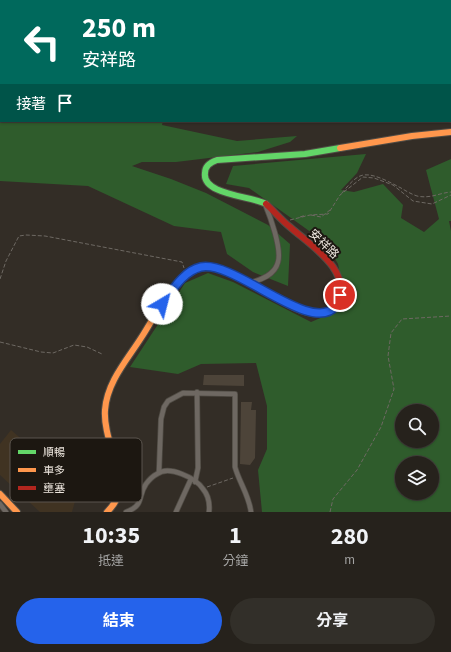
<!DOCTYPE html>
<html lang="zh-TW">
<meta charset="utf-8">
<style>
:root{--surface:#26221c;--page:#322f29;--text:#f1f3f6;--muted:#a4a4a3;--line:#423f3b;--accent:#2563eb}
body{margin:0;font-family:"Source Sans 3","Noto Sans TC",sans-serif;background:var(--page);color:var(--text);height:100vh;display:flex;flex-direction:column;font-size:15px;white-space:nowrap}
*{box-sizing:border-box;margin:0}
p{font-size:13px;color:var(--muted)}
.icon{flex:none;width:22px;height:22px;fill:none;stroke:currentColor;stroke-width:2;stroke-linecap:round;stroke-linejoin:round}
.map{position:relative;height:512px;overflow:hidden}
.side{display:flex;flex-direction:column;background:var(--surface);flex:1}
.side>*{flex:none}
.top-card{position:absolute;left:0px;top:0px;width:451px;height:122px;box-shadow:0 1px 3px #0004,0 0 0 1px var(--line);background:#00695c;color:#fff;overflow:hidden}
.buttons{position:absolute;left:395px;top:404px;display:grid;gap:8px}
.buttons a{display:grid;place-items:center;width:44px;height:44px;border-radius:50%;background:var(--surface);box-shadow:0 1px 3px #0004,0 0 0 1px var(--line);font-size:20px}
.pin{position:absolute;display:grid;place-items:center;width:34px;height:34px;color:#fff;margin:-17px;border:2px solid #fff;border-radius:50%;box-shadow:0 1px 4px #0007}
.me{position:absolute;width:44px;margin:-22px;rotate:37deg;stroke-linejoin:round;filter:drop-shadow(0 0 3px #0008)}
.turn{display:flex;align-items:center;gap:14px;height:84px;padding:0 16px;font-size:18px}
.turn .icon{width:52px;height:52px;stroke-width:2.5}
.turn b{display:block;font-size:28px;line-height:34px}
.then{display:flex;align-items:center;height:38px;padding:0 16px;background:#0003;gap:8px;font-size:15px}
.eta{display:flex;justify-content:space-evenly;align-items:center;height:68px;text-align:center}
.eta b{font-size:24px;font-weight:700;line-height:28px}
.primary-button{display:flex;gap:8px;margin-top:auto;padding:8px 16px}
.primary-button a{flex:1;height:46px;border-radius:24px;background:var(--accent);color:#fff;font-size:16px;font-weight:700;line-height:46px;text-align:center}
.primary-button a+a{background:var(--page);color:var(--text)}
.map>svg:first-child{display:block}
.built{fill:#403322}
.green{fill:#2f5c2c;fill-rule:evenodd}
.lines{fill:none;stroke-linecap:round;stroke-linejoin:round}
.stream{stroke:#061a2b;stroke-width:1.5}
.building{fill:#4d4439}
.lane-casing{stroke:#504c45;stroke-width:3.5}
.street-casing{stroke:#504c45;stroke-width:6}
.fast-casing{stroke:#504c45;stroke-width:8}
.slow-casing{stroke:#504c45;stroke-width:8}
.jam-casing{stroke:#504c45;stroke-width:8}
.path{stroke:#6e6963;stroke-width:1;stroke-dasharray:4 2;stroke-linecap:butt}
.lane{stroke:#6e6862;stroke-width:2}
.street{stroke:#6e6862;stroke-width:4.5}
.fast{stroke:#63d668;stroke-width:6}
.slow{stroke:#ff974d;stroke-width:6}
.jam{stroke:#b3261e;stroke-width:6}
.route-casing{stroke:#184099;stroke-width:10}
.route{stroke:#2563eb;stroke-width:7}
.labels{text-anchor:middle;stroke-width:4;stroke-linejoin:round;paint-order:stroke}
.street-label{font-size:12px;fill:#ede6de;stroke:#1c1711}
.key{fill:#1c1711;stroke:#5b554e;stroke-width:1}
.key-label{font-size:11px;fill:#ede6de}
</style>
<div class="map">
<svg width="451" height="512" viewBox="0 0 451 512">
<rect width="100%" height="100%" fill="#332d26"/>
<!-- built -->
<polygon class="built" points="11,430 47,461 55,455 86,462 72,512 40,512 0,475 0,444"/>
<!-- green -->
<g class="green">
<polygon points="0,0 451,0 451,55 450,1 1,1 1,121 163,121 162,125 237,141 297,136 290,142 258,152 176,162 142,162 132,166 171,179 206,193 268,225 290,244 288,286 253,272 227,254 221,232 174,226 88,186 0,181"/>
<path d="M366,154L357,173L341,190L354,192L383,184L403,205L401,218L424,232L439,219L426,170L451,159V221H449L451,231V512H262L258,470L267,449V406L256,363L201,364L178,374L130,367L185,283L208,273L233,282L311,322L337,311L344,294L338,264L326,243L249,188L226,184L233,166ZM402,411H432V441H402ZM402,463H432V493H402Z"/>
</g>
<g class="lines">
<!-- stream -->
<polyline class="stream" points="450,30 451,30"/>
</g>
<!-- building -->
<g class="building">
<polygon points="204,375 244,375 244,386 203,385"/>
<polygon points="241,402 252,402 251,410 256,410 255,458 250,465 240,464"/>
</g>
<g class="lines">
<!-- lane casing -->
<g class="lane-casing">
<polyline id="lane" points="78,471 117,475"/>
</g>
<!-- street casing -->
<g class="street-casing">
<g id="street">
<polyline points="450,37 451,37"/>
<polyline points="450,59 451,59"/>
<polyline points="450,105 451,105"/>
<path d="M249,283C261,280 275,275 278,262C282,249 270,216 265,204"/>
<path d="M159,472L161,419L164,407L168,401L183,393L235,394V467C239,482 249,495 251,512"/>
<polyline points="195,482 198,468 197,392"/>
<polyline points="0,504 6,512"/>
<path d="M126,512C145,505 137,497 146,484C149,480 153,476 157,474C169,465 196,478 203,489C209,496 210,503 209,512"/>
<polyline points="176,512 191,479"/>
</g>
</g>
<!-- fast casing -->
<g class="fast-casing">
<path id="fast" d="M266,204C252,196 202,195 205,173C205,166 211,162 217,160L305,154L340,148"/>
</g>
<!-- slow casing -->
<g class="slow-casing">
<g id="slow">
<polyline points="340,148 412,136 451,132"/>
<polyline points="0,494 17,512"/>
<path d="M107,512C112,507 117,501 118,494C124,471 103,438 105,410C107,382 127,360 141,338C154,318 164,296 181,280C186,274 192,271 198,268"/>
</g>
</g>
<!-- jam casing -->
<g class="jam-casing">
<path id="jam" d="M198,268L211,267L225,271C236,276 247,281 258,287C276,297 297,313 319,314C326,314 334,310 337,304C354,271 310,245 290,227C281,220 274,211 266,204"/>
</g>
<!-- path -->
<g class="path">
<path d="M342,193C347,187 353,179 360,176C371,171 391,183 401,188C406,191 411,194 417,196C430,199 439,193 451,192"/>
<polyline points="311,215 321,217 330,210"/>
<polyline points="300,217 306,215"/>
<polyline points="290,220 310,215 328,214 340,195 363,177 374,178 393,185 413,201 432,204 451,195"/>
<polyline points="0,279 6,261 19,236 26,235 45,236 182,262 184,268"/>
<polyline points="0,342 41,352 53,353 74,345 87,347 102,354"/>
<polyline points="207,487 233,478"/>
<polyline points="330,512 333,499 357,470 381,427 394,389 388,356 391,333 402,319 451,316"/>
</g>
<!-- lane -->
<use href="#lane" class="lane"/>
<!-- street -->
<use href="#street" class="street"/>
<!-- fast -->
<use href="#fast" class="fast"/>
<!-- slow -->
<use href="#slow" class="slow"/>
<!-- jam -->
<use href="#jam" class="jam"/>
</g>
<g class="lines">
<!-- route casing -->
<g class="route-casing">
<path id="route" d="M162,304C172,291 183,271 201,267C235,260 311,336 336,306C338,304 339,299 340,295"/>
</g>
<!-- route -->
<use href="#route" class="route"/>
</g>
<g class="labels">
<!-- street labels -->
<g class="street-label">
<text transform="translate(324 244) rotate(44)" y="4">安祥路</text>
</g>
</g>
<!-- legend -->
<rect x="10" y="438" width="132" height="64" rx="6" class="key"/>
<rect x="18" y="450" width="18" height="4" fill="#63d668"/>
<rect x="18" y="468" width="18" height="4" fill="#ff974d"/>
<rect x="18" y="486" width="18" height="4" fill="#b3261e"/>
<g class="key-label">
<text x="43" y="456">順暢</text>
<text x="43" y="474">車多</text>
<text x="43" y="492">壅塞</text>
</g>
</svg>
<div class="buttons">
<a><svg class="icon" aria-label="search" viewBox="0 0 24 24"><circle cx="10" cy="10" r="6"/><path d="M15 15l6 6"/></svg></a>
<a><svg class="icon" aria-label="layers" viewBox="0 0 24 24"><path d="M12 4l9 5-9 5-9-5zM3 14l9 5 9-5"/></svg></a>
</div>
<div class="pin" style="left:340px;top:295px;background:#d93025"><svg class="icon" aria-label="arrive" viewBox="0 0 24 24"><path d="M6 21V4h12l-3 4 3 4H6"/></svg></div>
<svg class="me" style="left:162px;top:304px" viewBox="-20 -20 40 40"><circle r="19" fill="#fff"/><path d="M0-13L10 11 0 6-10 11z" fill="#2563eb"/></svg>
<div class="top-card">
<div class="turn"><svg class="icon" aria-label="left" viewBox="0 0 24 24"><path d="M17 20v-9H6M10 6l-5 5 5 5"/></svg><div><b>250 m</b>安祥路</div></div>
<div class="then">接著<svg class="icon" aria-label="arrive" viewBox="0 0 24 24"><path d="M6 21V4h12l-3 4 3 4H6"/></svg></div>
</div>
</div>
<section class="side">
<div class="eta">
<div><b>10:35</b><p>抵達</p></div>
<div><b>1</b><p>分鐘</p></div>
<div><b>280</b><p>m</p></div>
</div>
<div class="primary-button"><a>結束</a><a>分享</a></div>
</section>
